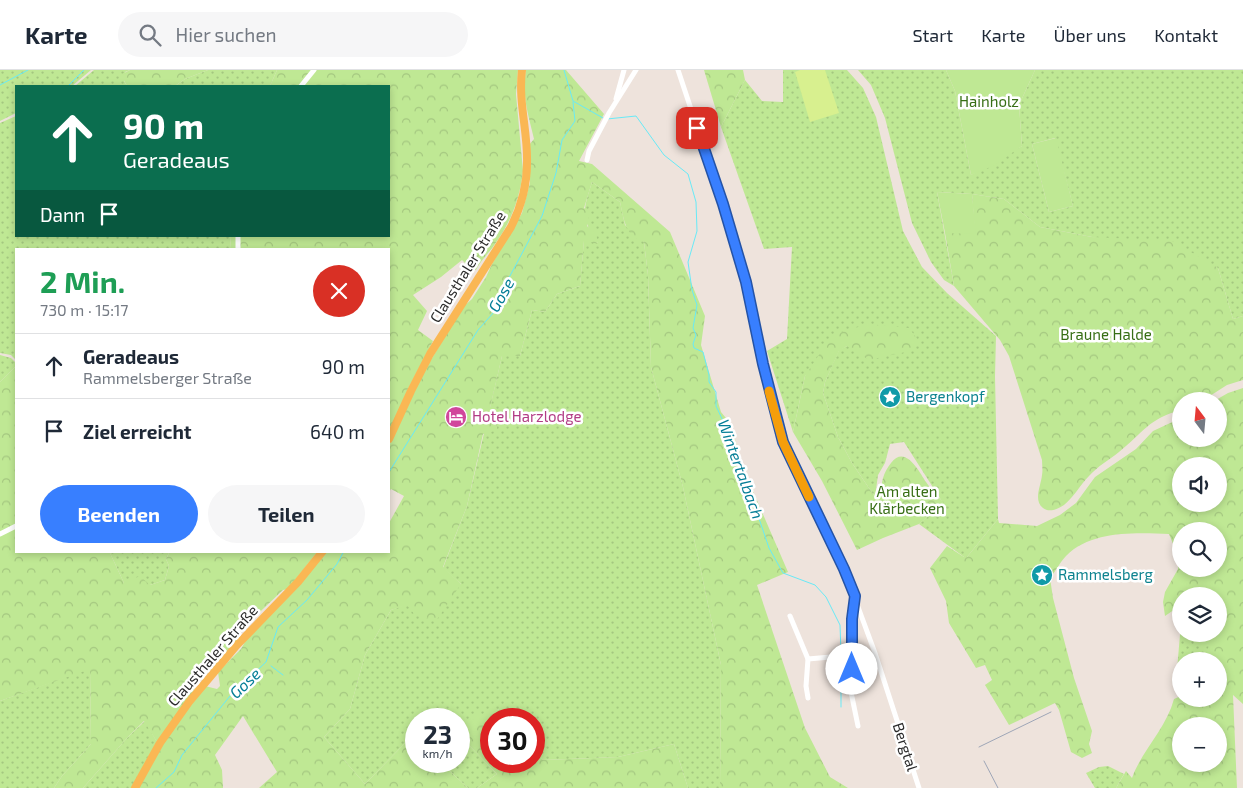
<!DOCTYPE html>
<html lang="de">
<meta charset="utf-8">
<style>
:root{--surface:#fff;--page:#f6f6f7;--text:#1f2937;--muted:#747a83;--line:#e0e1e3;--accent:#387fff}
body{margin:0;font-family:"Exo 2",sans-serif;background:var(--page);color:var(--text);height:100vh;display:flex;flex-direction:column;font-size:19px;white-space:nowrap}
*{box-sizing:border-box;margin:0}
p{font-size:16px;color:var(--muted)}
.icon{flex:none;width:28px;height:28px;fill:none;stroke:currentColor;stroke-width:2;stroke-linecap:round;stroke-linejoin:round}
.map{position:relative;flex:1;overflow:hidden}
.drawer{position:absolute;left:15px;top:178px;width:375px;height:305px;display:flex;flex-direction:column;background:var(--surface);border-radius:0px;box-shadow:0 2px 8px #0003}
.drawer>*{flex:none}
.top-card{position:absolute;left:15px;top:15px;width:375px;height:152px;border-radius:0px;box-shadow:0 2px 8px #0003;background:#0b6e4f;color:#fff;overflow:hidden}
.needle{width:32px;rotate:344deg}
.tools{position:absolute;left:1172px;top:322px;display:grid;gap:10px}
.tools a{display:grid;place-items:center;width:55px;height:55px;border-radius:50%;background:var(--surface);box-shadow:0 2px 8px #0003;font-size:25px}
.speed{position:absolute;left:405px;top:638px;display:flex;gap:10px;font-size:25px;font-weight:700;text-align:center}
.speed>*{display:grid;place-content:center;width:65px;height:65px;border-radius:50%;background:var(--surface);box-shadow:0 2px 8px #0003;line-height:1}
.speed small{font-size:12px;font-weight:400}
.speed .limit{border:8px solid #d22;background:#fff;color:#111}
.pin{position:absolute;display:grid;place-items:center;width:42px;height:42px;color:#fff;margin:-21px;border-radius:10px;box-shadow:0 2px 8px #0006}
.me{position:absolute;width:55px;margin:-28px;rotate:0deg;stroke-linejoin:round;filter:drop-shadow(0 0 4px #0008)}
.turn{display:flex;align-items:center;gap:18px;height:105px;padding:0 25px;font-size:22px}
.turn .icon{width:65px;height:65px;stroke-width:2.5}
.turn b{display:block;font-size:35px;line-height:42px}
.then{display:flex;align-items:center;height:48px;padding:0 25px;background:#0003;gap:10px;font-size:19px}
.round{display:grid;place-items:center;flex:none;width:52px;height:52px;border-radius:26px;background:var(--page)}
.headline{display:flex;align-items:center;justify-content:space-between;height:85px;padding:0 25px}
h1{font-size:30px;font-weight:700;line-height:38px;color:#1e9e55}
.button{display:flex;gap:10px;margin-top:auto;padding:10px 25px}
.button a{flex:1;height:58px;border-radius:30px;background:var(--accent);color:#fff;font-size:20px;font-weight:700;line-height:58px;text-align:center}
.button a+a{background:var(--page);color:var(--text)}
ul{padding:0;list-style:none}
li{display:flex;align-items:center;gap:15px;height:65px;padding:0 25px;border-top:1px solid var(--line)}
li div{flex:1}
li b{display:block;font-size:19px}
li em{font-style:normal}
header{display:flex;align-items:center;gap:30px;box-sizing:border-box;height:70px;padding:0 25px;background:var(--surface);border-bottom:1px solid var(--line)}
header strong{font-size:24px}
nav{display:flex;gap:28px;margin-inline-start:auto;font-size:18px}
.search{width:350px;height:45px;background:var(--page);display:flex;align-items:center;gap:12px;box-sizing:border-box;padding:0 18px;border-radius:28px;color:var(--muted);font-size:19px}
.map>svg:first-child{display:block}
.grass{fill:url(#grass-dots);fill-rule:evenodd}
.forest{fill:url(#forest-crowns);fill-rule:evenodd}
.garden{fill:#bfe894}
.pitch{fill:#d8f08f}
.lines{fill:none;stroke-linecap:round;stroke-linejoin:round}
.stream{stroke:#68eaf7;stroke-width:1}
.street{stroke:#fff;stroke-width:5}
.primary{stroke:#fab754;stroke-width:8}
.rail{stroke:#9ea6b7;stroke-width:1}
.route-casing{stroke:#2453a6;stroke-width:12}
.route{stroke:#387fff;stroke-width:9}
.slow{stroke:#f59e0b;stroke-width:9}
.labels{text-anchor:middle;stroke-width:5;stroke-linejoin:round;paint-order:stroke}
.park-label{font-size:15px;fill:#376e15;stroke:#fff}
.street-label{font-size:15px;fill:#2b2b2b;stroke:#fff}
.culture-label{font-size:15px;fill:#0d838f;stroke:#fff;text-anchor:start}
.hotel-label{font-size:15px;fill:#b23c85;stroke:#fff;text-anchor:start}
.water-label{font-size:16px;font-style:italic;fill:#057e97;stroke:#fff}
</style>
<header>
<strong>Karte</strong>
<div class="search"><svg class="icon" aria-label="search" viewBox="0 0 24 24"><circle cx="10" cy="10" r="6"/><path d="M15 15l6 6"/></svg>Hier suchen</div>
<nav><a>Start</a><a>Karte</a><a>Über uns</a><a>Kontakt</a></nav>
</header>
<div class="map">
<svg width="1243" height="718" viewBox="0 0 1243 718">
<defs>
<pattern id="grass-dots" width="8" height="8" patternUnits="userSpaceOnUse" patternTransform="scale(1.25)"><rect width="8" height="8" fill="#bfe894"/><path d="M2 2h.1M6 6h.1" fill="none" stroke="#a4c780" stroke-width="1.8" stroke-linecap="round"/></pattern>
<pattern id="forest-crowns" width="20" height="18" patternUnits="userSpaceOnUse" patternTransform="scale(1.25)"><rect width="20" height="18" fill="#bfe894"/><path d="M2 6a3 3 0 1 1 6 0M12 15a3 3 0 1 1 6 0" fill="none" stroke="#a4c780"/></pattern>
</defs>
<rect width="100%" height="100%" fill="#eee3dc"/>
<!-- grass -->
<g class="grass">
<polygon points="0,0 91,0 72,16 16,16 16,43 0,51"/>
<polygon points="94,0 130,0 125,2 124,11 127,16 75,16"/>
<polygon points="208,0 277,0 270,16 175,16 185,9"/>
<polygon points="783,0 847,0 863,18 876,47 903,161 922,197 947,223 996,266 995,306 998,449 967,487 964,487 919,454 943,433 904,372 890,374 885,393 878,405 875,427 852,393 838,367 823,323 825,312 839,280 847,276 868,254 805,306 793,362 767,281 787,269 792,177 764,179 721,57 745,10 762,31 783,32"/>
<path d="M858,0H946L955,21L971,105L1022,76L1019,35L1035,0H1243V246L1233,249L1218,198L1092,167L1040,157L1004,129L972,124L937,122L954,216L944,210L931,192L912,153L885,48L871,15ZM1055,68L1073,136L1049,142L1032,74Z"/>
<polygon points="16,46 16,166 230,166 231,179 16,179 16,290 11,285 0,283 0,53"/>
<path d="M592,112L620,132L625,155L644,172L648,205L651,297L683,417L721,595L720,718H688L674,674L618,687L543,690L534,679V649H506L498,639L459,665L497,704L477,718H468L439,691H459V649H416V662L365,714L324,667L350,639L365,585L391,540L461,514L443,498L467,436L502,286H520L532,240L545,242L557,224L580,216L584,170L598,173C580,147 583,141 592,112Z"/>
<polygon points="0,285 11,288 16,293 16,296 0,312"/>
<polygon points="113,481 170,481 166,489 169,496 165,510 150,515 124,513 110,483"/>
<polygon points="1181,553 1181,564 1218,564 1207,591 1181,591 1181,611 1177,600"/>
<polygon points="90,598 91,674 62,706 54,718 0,718 0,631"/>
<polygon points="145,651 157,672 132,718 83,718 127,668"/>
<polygon points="1108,696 1124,704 1116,718 1095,718 1086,703 1099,697"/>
</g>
<!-- forest -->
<g class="forest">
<polygon points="130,0 208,0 185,9 175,16 127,16 122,7 122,4"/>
<path d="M277,0H518L516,24L523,101C520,128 511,152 495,174C489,183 481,190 476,200L470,198L462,190L441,207L413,225L427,241L418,260L433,271L408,319L389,362V179H231L230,166H389V16H270Z"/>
<path d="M526,0H566L604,44L579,91L592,94L670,162L705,246L701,275L721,342L730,353L746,405L788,502L757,515L805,658L830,707L848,718H720L721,595L683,417L651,297L648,205L644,172C625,166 624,150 620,132L592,112L584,138L590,142L587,156L596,163L598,174L584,171L580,216L557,224L545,242L532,240L520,286H502L490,338L497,346V360L483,364L467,436L443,497L461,514L436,551L415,545L407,535L391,540L365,585L350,639L324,667L365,714L416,662V691H439L468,718H259L277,702L243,646L215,685L222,700L223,718H138L169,663L205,616L217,619L220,616L218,602L241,579L246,570L326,481H389V453L404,426L391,419L389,422V376L423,303L463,237L472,229L486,207L492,194L522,143L530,113L529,75L534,69C528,43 522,28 526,0Z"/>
<polygon points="704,0 743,0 745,10 721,57"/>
<path d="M972,124L1004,129L1040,157L1092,167L1172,171L1218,198L1233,249L1243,246V310L1227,315L1202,331H1181V340C1148,349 1144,362 1119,382C1109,390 1098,396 1089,406C1080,415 1074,427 1064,435C1058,439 1049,443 1043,438C1033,430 1041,416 1042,405C1043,400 1042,395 1042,390L1009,286L1000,270L954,216L945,163H975Z"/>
<path d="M868,254L909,258L918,270L910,281L869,290L847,276L839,281L825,312L823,323L838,367L852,393L875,427L881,425C881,413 883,403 891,393C905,374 919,401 926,412C931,420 938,426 944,433L919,454L883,468L857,480L822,411L793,362L805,306L832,265Z"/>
<polygon points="16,296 16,481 113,481 110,483 124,513 140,506 150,515 165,510 169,496 166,489 170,481 318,481 288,519 283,520 244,557 240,563 238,571 196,615 193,622 157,672 144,651 127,668 83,718 54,718 62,706 91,674 90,599 0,631 0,312"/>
<path d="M1243,318V634L1233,625L1237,718H1116L1126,701L1132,708C1142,680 1166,659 1174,629L1181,626V629H1219V591H1194L1202,587L1210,575H1202L1196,572L1195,564H1219V526H1181V535L1165,546L1163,532L1165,522L1178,499V486L1169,464C1136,463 1092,460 1066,486C1060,492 1056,501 1050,508L1053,528L1074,608L1092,661L1089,674L1092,683L1082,688L1071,682L1059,640L1055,633L1009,655L985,615L992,610L985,595L976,598L949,553L946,531L930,498L947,476L964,487H967L998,449L999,453L1037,456L1060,445L1076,433L1095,407L1136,379L1153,361L1181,348V369H1219V331H1214L1228,323ZM1181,396H1219V434H1181ZM1181,461H1219V499H1181ZM1181,656H1219V694H1181Z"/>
<polygon points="498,639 506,649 491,649 491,691 534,691 534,679 543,690 618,687 674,674 688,718 477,718 497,704 459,665 476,646"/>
</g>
<!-- garden -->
<g class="garden">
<polygon points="946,0 1035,0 1019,35 1022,76 993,96 971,105 955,21"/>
<polygon points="1056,68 1073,136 1049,142 1032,74"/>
<polygon points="937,122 972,124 976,164 945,163"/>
</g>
<!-- pitch -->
<polygon class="pitch" points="800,0 825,0 839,43 810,52 795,2"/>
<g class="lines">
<!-- stream -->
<g class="stream">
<polyline points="564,0 573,31 603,48"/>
<polyline points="0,15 28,0"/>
<polyline points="68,16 84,0"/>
<polyline points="607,49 636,46 664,85 688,104 696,132 697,161 688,192 692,220 697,235 693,258 696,265 693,274 694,278 703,282 709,305 709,312 716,322 716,336 724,353 728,357 769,478 783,503 815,515 826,527 840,555 841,582"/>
<polyline points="389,402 478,260 494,242 496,232 542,146 556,103 562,70 575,51 573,32"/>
<polyline points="841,590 841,637"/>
<polyline points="271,596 283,605"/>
<polyline points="156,718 174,702 182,685 230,626 266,592 278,557 307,530 337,494 344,481"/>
</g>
<!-- street -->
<g class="street">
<polyline points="678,0 737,177 746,212 763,294 783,371 844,499 875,583 919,718"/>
<polyline points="301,16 314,0"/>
<polyline points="616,29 624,0"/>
<polyline points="587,90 589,81 609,43 636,0"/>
<polyline points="238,179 238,166"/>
<polyline points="0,464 16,456"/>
<polyline points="855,526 851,549 851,622 858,656"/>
<polyline points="790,546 808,589 853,585"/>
<polyline points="808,628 806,616 808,589"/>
</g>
<!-- primary -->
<g class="primary">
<path d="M389,369L411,321L430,284L511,157C521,137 527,116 527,93C528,61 518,33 522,0"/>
<polyline points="135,718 160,673 189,632 237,575 298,512 323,481"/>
</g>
<!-- rail -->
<g class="rail">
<polyline points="979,677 1051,642"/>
<polyline points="984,691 998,718"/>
</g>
</g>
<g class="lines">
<!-- route casing -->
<g class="route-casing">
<polyline id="route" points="697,58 723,134 746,212 763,294 783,372 844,499 855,526 852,549 852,599"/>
</g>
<!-- route -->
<use href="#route" class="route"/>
<!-- slow -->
<polyline class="slow" points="769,321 783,372 809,427"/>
</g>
<!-- icons -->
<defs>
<g id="sight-disc" transform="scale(1.125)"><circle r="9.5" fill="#0f9aa8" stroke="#fff"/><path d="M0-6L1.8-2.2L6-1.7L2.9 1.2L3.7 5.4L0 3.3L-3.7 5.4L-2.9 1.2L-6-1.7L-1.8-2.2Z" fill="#fff"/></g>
<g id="hotel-disc" transform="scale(1.125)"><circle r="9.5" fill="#d1479c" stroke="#fff"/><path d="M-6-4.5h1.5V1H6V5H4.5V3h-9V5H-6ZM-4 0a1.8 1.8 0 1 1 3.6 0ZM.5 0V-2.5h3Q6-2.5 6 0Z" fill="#fff"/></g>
</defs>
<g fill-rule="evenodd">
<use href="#sight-disc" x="890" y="327"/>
<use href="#hotel-disc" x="456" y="347"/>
<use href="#sight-disc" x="1042" y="505"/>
</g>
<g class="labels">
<!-- park labels -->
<g class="park-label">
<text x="989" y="37">Hainholz</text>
<text x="1106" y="270">Braune Halde</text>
<text x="907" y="427">Am alten<tspan x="907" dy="17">Klärbecken</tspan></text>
</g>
<!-- street labels -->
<g class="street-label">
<text transform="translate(468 197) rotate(-58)" y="5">Clausthaler Straße</text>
<text transform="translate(213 586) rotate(-49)" y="5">Clausthaler Straße</text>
<text transform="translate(905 677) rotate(72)" y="5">Bergtal</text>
</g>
<!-- culture labels -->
<g class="culture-label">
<text x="906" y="332">Bergenkopf</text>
<text x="1058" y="510">Rammelsberg</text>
</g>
<!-- hotel labels -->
<g class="hotel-label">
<text x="472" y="352">Hotel Harzlodge</text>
</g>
<!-- water labels -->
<g class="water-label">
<text transform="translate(501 225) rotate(-61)" y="6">Gose</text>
<text transform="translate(741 399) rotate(70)" y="6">Wintertalbach</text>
<text transform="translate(245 613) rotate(-44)" y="6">Gose</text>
</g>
</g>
</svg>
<div class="tools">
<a><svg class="needle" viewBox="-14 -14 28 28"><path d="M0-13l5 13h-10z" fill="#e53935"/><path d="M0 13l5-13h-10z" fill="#747a83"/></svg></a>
<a><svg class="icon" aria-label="sound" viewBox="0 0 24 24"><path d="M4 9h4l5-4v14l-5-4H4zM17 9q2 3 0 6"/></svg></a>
<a><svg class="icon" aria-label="search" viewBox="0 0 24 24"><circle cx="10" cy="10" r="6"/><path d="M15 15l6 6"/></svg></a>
<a><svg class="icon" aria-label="layers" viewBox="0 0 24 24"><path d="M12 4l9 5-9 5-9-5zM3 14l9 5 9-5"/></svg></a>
<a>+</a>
<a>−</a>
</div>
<div class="speed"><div>23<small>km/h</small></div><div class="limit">30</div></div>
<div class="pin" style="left:697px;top:58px;background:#d93025"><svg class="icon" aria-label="arrive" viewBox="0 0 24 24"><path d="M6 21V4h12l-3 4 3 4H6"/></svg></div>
<svg class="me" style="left:852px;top:599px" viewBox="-20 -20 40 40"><circle r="19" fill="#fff"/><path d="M0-13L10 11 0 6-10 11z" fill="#387fff"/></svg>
<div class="top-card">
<div class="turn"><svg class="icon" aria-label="ahead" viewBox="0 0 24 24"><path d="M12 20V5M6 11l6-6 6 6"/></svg><div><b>90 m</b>Geradeaus</div></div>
<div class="then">Dann<svg class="icon" aria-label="arrive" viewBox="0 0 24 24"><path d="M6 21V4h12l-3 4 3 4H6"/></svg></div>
</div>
<section class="drawer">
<div class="headline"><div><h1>2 Min.</h1><p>730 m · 15:17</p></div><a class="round" style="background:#d93025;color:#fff"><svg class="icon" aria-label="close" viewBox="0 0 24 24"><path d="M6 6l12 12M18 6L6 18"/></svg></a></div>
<ul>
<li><svg class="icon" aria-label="ahead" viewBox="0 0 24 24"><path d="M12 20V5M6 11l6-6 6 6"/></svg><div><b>Geradeaus</b><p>Rammelsberger Straße</p></div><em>90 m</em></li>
<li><svg class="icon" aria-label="arrive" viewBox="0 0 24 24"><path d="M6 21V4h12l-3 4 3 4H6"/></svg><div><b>Ziel erreicht</b></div><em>640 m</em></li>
</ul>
<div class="button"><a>Beenden</a><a>Teilen</a></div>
</section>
</div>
